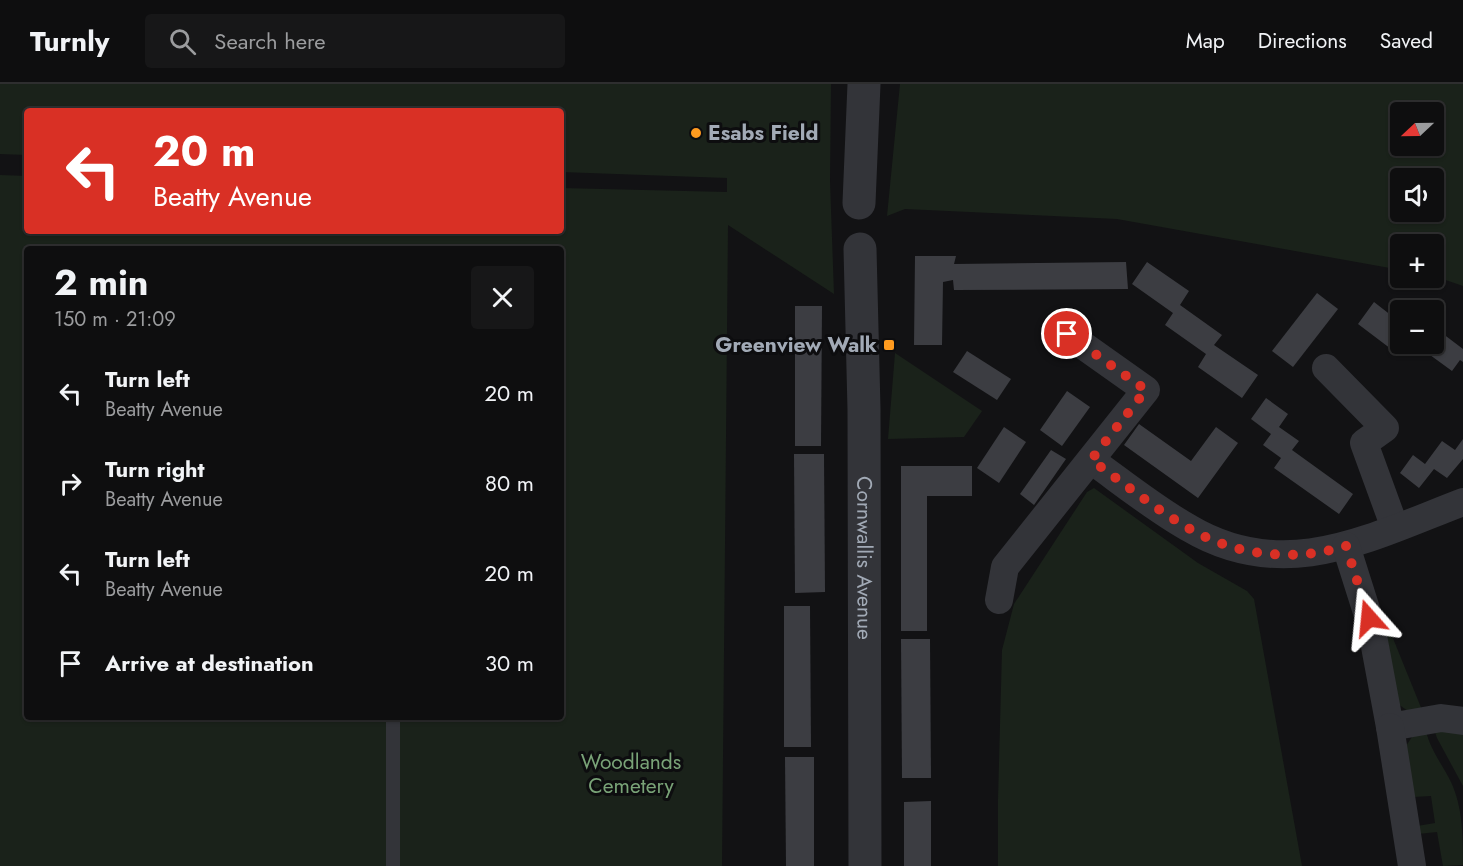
<!DOCTYPE html>
<meta charset="utf-8">
<style>
:root{--surface:#0e0e0f;--page:#171718;--text:#f1f3f6;--muted:#9b9c9e;--line:#2e2e2f}
body{margin:0;font-family:Jost,sans-serif;background:var(--page);color:var(--text);height:100vh;display:flex;flex-direction:column;font-size:22px;white-space:nowrap}
*{box-sizing:border-box;margin:0}
p{font-size:20px;color:var(--muted)}
.icon{flex:none;width:33px;height:33px;fill:none;stroke:currentColor;stroke-width:2;stroke-linecap:round;stroke-linejoin:round}
.map{position:relative;flex:1;overflow:hidden}
.drawer{position:absolute;left:24px;top:162px;width:540px;height:474px;display:flex;flex-direction:column;background:var(--surface);border-radius:6px;box-shadow:0 2px 4px #0004,0 0 0 2px var(--line)}
.drawer>*{flex:none}
.hud{position:absolute;left:24px;top:24px;width:540px;height:126px;border-radius:6px;box-shadow:0 2px 4px #0004,0 0 0 2px var(--line);background:#d93025;color:#fff;overflow:hidden}
.needle{width:39px;rotate:248deg}
.fabs{position:absolute;left:1390px;top:18px;display:grid;gap:12px}
.fabs a{display:grid;place-items:center;width:54px;height:54px;border-radius:6px;background:var(--surface);box-shadow:0 2px 4px #0004,0 0 0 2px var(--line);font-size:30px}
.pin{position:absolute;display:grid;place-items:center;width:51px;height:51px;color:#fff;margin:-26px;border:3px solid #fff;border-radius:50%;box-shadow:0 2px 6px #0007}
.me{position:absolute;width:66px;margin:-33px;rotate:342deg;stroke-linejoin:round;filter:drop-shadow(0 0 4px #0008)}
.turn{display:flex;align-items:center;gap:21px;height:126px;padding:0 30px;font-size:27px}
.turn .icon{width:78px;height:78px;stroke-width:2.5}
.turn b{display:block;font-size:42px;line-height:51px}
.round{display:grid;place-items:center;flex:none;width:63px;height:63px;border-radius:6px;background:var(--page)}
.headline{display:flex;align-items:center;justify-content:space-between;height:102px;padding:0 30px}
h1{font-size:36px;font-weight:700;line-height:45px}
ul{padding:0;list-style:none}
li{display:flex;align-items:center;gap:18px;height:90px;padding:0 30px}
li div{flex:1}
li b{display:block;font-size:22px}
li em{font-style:normal}
header{display:flex;align-items:center;gap:36px;box-sizing:border-box;height:84px;padding:0 30px;background:var(--surface);border-bottom:2px solid var(--line)}
header strong{font-size:28px}
nav{display:flex;gap:33px;margin-inline-start:auto;font-size:21px}
.search{width:420px;height:54px;background:var(--page);display:flex;align-items:center;gap:15px;box-sizing:border-box;padding:0 21px;border-radius:6px;color:var(--muted);font-size:22px}
.map>svg:first-child{display:block}
.green{fill:#1a221a;fill-rule:evenodd}
.building{fill:#3c3d42}
.lines{fill:none;stroke-linecap:round;stroke-linejoin:round}
.service{stroke:#333439;stroke-width:14}
.minor{stroke:#333439;stroke-width:28}
.tertiary{stroke:#333439;stroke-width:33}
.route{stroke:#d93025;stroke-width:10;stroke-dasharray:0 18}
.poi-dot{fill:#ff9b1f;stroke:#0d0d0f;stroke-width:2}
.labels{text-anchor:middle;stroke-width:6;stroke-linejoin:round;paint-order:stroke}
.poi-label{font-size:21px;font-weight:bold;fill:#a2aab6;stroke:#0d0d0f;text-anchor:start}
.street-label{font-size:21px;fill:#a2aab6;stroke:#0d0d0f}
.park-label{font-size:21px;fill:#79a377;stroke:#0d0d0f}
</style>
<header>
<strong>Turnly</strong>
<div class="search"><svg class="icon" aria-label="search" viewBox="0 0 24 24"><circle cx="10" cy="10" r="6"/><path d="M15 15l6 6"/></svg>Search here</div>
<nav><a>Map</a><a>Directions</a><a>Saved</a></nav>
</header>
<div class="map">
<svg width="1463" height="782" viewBox="0 0 1463 782">
<rect width="100%" height="100%" fill="#121214"/>
<!-- green -->
<g class="green">
<path d="M0,0H831L830,97L834,210L728,141L722,782H0V91L27,92V147H561V104L727,108V94L561,88V27H27V71L0,70ZM27,165H561V633H27Z"/>
<path d="M900,0H1463V202L1434,192V160H1401V186L1117,135L905,125L887,132ZM1434,28V62H1401V28ZM1434,94V128H1401V94Z"/>
<polygon points="895,269 982,327 964,353 888,355"/>
<polygon points="1094,404 1198,479 1247,507 1254,515 1302,782 998,782 998,716 1002,566 1014,520 1087,408"/>
<polygon points="1385,540 1388,542 1422,626 1408,627 1398,620"/>
<polygon points="1434,645 1463,646 1463,702 1437,654"/>
<path d="M1426,647C1430,665 1443,682 1451,698C1463,724 1463,753 1463,781L1443,782L1437,748L1418,750L1417,742L1435,739L1431,712L1413,713L1404,665L1412,653Z"/>
</g>
<!-- building -->
<g class="building">
<polygon points="915,172 956,172 954,180 1126,178 1128,205 954,206 953,196 943,198 942,261 914,261"/>
<polygon points="1147,178 1189,207 1180,221 1222,251 1214,261 1258,291 1242,314 1198,283 1206,270 1165,241 1173,229 1132,200"/>
<polygon points="1317,209 1338,225 1293,283 1272,267"/>
<polygon points="1374,218 1401,239 1401,260 1408,260 1399,271 1358,240"/>
<polygon points="795,222 822,222 821,362 795,362"/>
<polygon points="1434,243 1463,265 1463,278 1460,276 1452,287 1415,260 1434,260"/>
<polygon points="967,267 1011,295 997,316 953,288"/>
<polygon points="1067,307 1090,323 1062,362 1040,346"/>
<polygon points="1266,314 1288,330 1279,343 1299,357 1292,366 1353,410 1339,430 1274,384 1281,374 1263,361 1271,350 1251,335"/>
<polygon points="1139,340 1191,377 1216,343 1238,359 1198,414 1124,361"/>
<polygon points="1004,343 1026,358 999,399 977,384"/>
<polygon points="1463,355 1463,375 1447,394 1434,385 1419,404 1400,389 1413,371 1425,380 1442,357 1455,366"/>
<polygon points="1051,366 1066,375 1034,421 1020,410"/>
<polygon points="794,370 824,370 825,508 795,509"/>
<polygon points="901,382 972,382 972,412 927,412 927,547 901,547"/>
<polygon points="784,522 810,522 811,663 784,663"/>
<polygon points="901,555 930,555 931,694 902,694"/>
<polygon points="785,673 814,673 814,782 786,782"/>
<polygon points="931,717 931,782 904,782 904,718"/>
</g>
<g class="lines">
<!-- service -->
<polyline class="service" points="393,633 393,782"/>
<!-- minor -->
<g class="minor">
<polyline points="1326,284 1385,344 1364,359 1395,444"/>
<path d="M1091,376C1123,399 1155,425 1189,444C1285,501 1371,453 1463,418"/>
<polyline points="1346,462 1371,541 1390,643 1441,634 1463,637"/>
<polyline points="999,516 1005,483 1146,306 1067,250"/>
<polyline points="1390,643 1412,782"/>
</g>
<!-- tertiary -->
<g class="tertiary">
<polyline points="859,119 864,0"/>
<path id="s1" d="M860,165L864,325L865,782"/>
</g>
</g>
<g class="lines">
<!-- route -->
<path class="route" d="M1067,250L1146,306L1091,376C1124,399 1155,425 1190,445C1236,472 1295,478 1346,462L1369,534"/>
</g>
<!-- markers -->
<g class="poi-dot">
<circle cx="696" cy="49" r="6"/>
<rect x="883" y="255" width="12" height="12" rx="3"/>
</g>
<g class="labels">
<!-- poi labels -->
<g class="poi-label">
<text x="708" y="56">Esabs Field</text>
<text x="877" y="268" text-anchor="end">Greenview Walk</text>
</g>
<!-- street labels -->
<g class="street-label">
<text dy="7" stroke="none"><textPath href="#s1" startOffset="309">Cornwallis Avenue</textPath></text>
</g>
<!-- park labels -->
<g class="park-label">
<text x="631" y="685">Woodlands<tspan x="631" dy="24">Cemetery</tspan></text>
</g>
</g>
</svg>
<div class="fabs">
<a><svg class="needle" viewBox="-14 -14 28 28"><path d="M0-13l5 13h-10z" fill="#e53935"/><path d="M0 13l5-13h-10z" fill="#9b9c9e"/></svg></a>
<a><svg class="icon" aria-label="sound" viewBox="0 0 24 24"><path d="M4 9h4l5-4v14l-5-4H4zM17 9q2 3 0 6"/></svg></a>
<a>+</a>
<a>−</a>
</div>
<div class="pin" style="left:1067px;top:250px;background:#d93025"><svg class="icon" aria-label="arrive" viewBox="0 0 24 24"><path d="M6 21V4h12l-3 4 3 4H6"/></svg></div>
<svg class="me" style="left:1369px;top:534px" viewBox="-20 -20 40 40"><path d="M0-17L14 15 0 8-14 15z" fill="#d93025" stroke="#fff" stroke-width="4"/></svg>
<div class="hud">
<div class="turn"><svg class="icon" aria-label="left" viewBox="0 0 24 24"><path d="M17 20v-9H6M10 6l-5 5 5 5"/></svg><div><b>20 m</b>Beatty Avenue</div></div>
</div>
<section class="drawer">
<div class="headline"><div><h1>2 min</h1><p>150 m · 21:09</p></div><a class="round"><svg class="icon" aria-label="close" viewBox="0 0 24 24"><path d="M6 6l12 12M18 6L6 18"/></svg></a></div>
<ul>
<li><svg class="icon" aria-label="left" viewBox="0 0 24 24"><path d="M17 20v-9H6M10 6l-5 5 5 5"/></svg><div><b>Turn left</b><p>Beatty Avenue</p></div><em>20 m</em></li>
<li><svg class="icon" aria-label="right" viewBox="0 0 24 24"><path d="M7 20v-9h11M14 6l5 5-5 5"/></svg><div><b>Turn right</b><p>Beatty Avenue</p></div><em>80 m</em></li>
<li><svg class="icon" aria-label="left" viewBox="0 0 24 24"><path d="M17 20v-9H6M10 6l-5 5 5 5"/></svg><div><b>Turn left</b><p>Beatty Avenue</p></div><em>20 m</em></li>
<li><svg class="icon" aria-label="arrive" viewBox="0 0 24 24"><path d="M6 21V4h12l-3 4 3 4H6"/></svg><div><b>Arrive at destination</b></div><em>30 m</em></li>
</ul>
</section>
</div>
